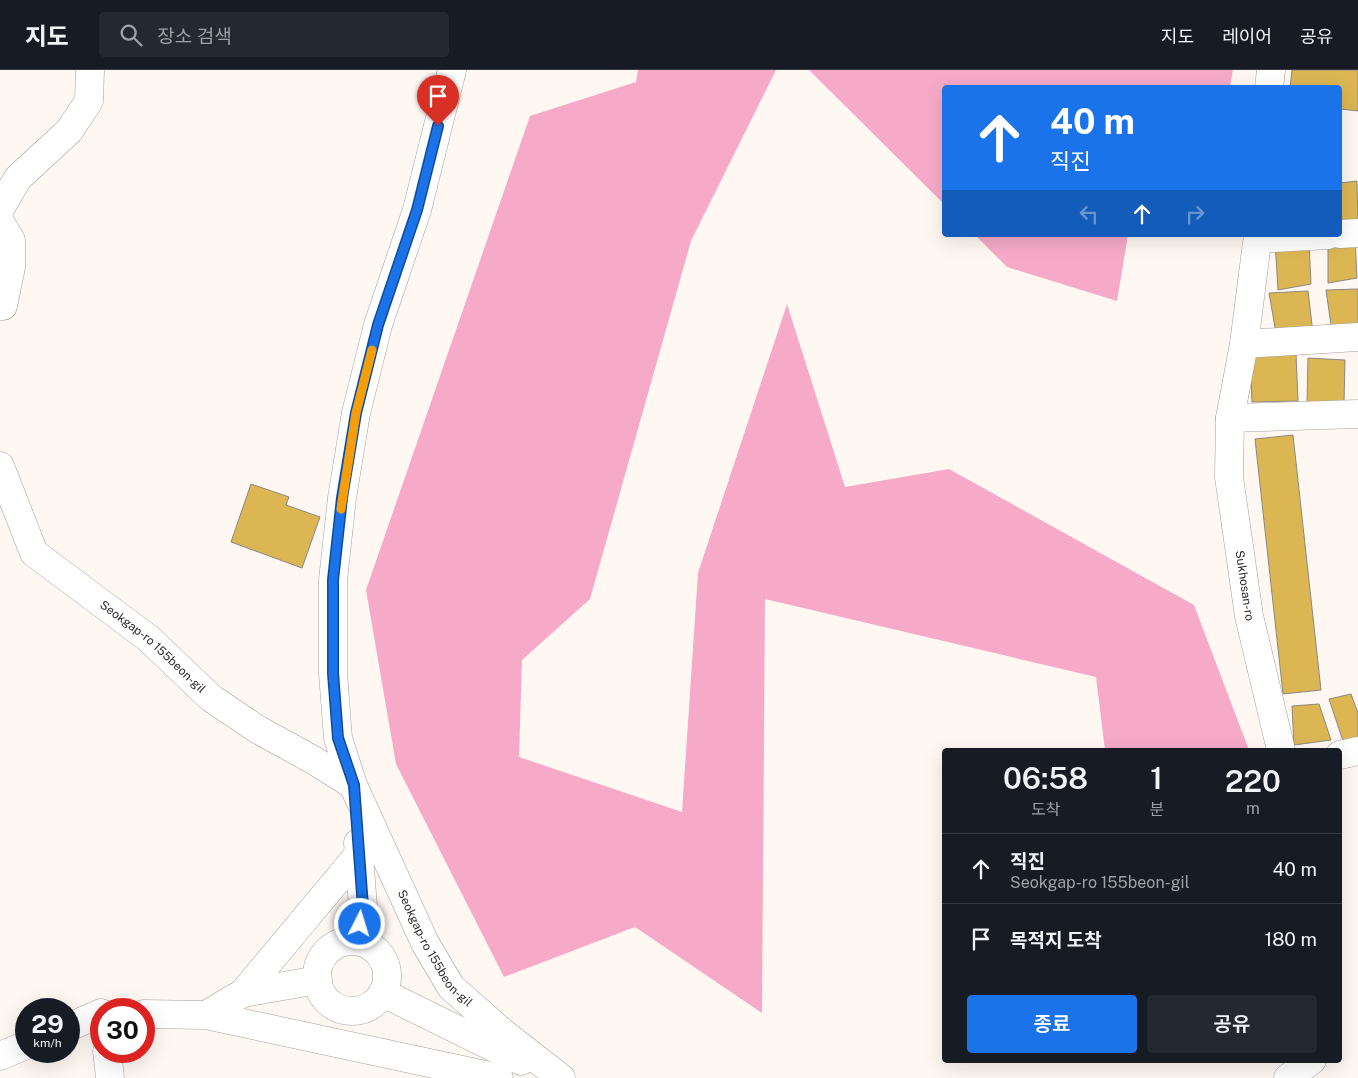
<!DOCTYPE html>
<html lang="ko">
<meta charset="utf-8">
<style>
:root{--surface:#171b24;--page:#242831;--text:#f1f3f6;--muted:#9ea1a6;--line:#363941;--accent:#1a73e8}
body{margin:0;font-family:"Public Sans","Noto Sans KR",sans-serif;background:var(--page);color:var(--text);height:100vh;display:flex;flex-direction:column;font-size:19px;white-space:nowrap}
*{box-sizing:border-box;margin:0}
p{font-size:16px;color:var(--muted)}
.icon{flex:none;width:28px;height:28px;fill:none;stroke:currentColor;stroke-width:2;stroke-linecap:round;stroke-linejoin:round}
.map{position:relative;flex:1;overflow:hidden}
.panel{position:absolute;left:942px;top:678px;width:400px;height:315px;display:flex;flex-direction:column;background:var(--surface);border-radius:5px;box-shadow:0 5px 20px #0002}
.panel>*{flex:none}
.hud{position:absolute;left:942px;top:15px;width:400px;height:152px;border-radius:5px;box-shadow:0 5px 20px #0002;background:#1a73e8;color:#fff;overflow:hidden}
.speed{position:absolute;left:15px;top:928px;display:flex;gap:10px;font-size:25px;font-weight:700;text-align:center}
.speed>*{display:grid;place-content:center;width:65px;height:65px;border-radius:50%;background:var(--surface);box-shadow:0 5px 20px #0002;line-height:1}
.speed small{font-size:12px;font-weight:400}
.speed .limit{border:8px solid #d22;background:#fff;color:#111}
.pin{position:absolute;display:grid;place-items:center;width:42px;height:42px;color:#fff;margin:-51px -21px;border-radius:50% 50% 50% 0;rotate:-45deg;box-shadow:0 0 5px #0007}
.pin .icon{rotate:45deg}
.me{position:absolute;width:55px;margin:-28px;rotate:5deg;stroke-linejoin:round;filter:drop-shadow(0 0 4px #0008)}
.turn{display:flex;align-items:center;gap:18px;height:105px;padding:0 25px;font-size:22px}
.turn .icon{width:65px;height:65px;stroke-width:2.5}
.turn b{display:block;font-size:35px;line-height:42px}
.lanes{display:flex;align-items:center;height:48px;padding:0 25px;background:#0003;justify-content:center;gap:25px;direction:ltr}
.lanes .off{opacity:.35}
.eta{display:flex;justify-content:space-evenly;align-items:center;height:85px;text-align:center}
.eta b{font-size:30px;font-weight:600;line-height:35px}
.button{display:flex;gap:10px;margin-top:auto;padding:10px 25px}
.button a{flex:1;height:58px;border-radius:5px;background:var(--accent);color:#fff;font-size:20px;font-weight:600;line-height:58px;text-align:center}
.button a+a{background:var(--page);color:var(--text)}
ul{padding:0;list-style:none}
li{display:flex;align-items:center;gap:15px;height:70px;padding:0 25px;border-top:1px solid var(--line)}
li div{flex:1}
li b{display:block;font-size:19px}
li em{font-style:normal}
header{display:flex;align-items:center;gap:30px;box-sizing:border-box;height:70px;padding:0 25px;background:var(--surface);border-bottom:1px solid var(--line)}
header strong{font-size:24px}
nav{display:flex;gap:28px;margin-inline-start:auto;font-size:18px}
.search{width:350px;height:45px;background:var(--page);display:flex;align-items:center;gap:12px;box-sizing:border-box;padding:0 18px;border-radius:5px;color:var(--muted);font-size:19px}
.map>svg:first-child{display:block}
.green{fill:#f7aac8}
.building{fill:#dcb653;stroke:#8b8982}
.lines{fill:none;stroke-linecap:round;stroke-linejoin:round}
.minor-casing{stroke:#a69f9b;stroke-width:29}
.minor{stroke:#fff;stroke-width:28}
.route-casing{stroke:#114b97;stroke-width:12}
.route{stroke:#1a73e8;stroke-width:9}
.slow{stroke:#f59e0b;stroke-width:9}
.labels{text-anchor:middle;stroke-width:5;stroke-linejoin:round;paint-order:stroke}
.street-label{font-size:12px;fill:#2c2a28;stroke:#fef7f2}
</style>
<header>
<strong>지도</strong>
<div class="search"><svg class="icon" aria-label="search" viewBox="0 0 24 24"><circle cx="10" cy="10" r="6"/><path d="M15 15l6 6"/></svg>장소 검색</div>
<nav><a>지도</a><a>레이어</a><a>공유</a></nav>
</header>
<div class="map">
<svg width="1358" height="1008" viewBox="0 0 1358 1008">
<rect width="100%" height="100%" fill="#fef7f2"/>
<!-- green -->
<g class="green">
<polygon points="638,0 776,0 691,171 590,529 522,590 519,687 682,742 698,503 787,234 845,417 949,399 1194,535 1249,680 1105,680 1096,607 765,529 762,943 635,857 504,907 396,694 366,520 530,46 636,12"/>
<polygon points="809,0 1233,0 1230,17 945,18 945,135"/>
<polygon points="975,165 1128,165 1117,231 1007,197"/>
</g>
<!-- building -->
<g class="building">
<polygon points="1292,0 1358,0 1358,41 1340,39 1340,18 1290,18"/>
<polygon points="1357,111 1358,155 1340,155 1340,113"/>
<polygon points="1355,169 1357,208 1328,213 1328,173"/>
<polygon points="1275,171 1309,172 1311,214 1278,220"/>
<polygon points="1358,219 1358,255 1331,255 1326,220"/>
<polygon points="1308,221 1313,263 1276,263 1269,223"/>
<polygon points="1296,284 1298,331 1252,332 1250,286"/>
<polygon points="1308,288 1345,290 1344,334 1307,333"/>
<polygon points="1293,365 1321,620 1283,624 1255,369"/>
<polygon points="251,414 289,427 286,435 320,447 302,498 231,472"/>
<polygon points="1351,624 1358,643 1358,670 1343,671 1329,629"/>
<polygon points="1319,634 1331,670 1294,675 1292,636"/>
</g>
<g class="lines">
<!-- minor casing -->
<g class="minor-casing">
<g id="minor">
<path id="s1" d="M452,0L417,140L378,255L356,343L342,428L333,510V603L338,668L353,715L425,873L451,917L502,962L561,1008"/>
<polyline points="1269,18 1271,0"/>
<polyline points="0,139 18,108 69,61 89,31 90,0"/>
<polyline points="0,152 11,170 11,197 3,236 0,236"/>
<polyline points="1340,164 1358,163"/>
<path id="s2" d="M1258,165L1244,274L1230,348L1229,407L1249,546L1281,680"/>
<polyline points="1258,169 1328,165"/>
<polyline points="1244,274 1358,267"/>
<polyline points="1230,348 1358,344"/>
<path id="s3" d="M0,396L34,483L148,568L211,628L257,659L315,691L353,715"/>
<polyline points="1340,685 1358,681"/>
<polyline points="358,871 363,837 358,773"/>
<circle cx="352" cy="906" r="35"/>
<polyline points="243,923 318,910"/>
<polyline points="383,923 521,991"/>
<polyline points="144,944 206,945 499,1008"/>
<polyline points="206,945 243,923 359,784"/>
<polyline points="69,957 101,943"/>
<polyline points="107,981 110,1008"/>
<polyline points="0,986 26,975"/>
<polyline points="1288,1008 1312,990"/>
</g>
</g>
<!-- minor -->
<use href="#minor" class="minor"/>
</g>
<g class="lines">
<!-- route casing -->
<g class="route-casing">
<polyline id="route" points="360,854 363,837 354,715 338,668 333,603 333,510 342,428 356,343 378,255 417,140 438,56"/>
</g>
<!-- route -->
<use href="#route" class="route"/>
<!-- slow -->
<polyline class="slow" points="341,439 356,343 372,280"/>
</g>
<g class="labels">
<!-- street labels -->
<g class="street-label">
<text dy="4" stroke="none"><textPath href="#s2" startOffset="354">Sukhosan-ro</textPath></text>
<text dy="4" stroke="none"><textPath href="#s3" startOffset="245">Seokgap-ro 155beon-gil</textPath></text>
<text dy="4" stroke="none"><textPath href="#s1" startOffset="916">Seokgap-ro 155beon-gil</textPath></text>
</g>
</g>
</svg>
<div class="speed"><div>29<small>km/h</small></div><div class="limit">30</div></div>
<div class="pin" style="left:438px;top:56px;background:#d93025"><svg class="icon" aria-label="arrive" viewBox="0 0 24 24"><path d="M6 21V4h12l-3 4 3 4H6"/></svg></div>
<svg class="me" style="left:360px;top:854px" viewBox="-20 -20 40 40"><circle r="17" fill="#1a73e8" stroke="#fff" stroke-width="3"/><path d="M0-11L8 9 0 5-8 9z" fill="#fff"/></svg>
<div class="hud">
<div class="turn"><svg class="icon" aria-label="ahead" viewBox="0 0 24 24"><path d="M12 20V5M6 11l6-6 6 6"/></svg><div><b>40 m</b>직진</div></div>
<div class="lanes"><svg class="icon off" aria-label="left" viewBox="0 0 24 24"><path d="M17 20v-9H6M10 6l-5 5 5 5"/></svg><svg class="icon" aria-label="ahead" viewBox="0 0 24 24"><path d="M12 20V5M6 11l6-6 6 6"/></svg><svg class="icon off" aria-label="right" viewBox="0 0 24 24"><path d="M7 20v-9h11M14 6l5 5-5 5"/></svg></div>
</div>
<section class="panel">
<div class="eta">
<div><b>06:58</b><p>도착</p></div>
<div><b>1</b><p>분</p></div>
<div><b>220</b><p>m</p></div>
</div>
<ul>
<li><svg class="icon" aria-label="ahead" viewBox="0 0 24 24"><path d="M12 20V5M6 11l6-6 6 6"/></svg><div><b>직진</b><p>Seokgap-ro 155beon-gil</p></div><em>40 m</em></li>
<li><svg class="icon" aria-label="arrive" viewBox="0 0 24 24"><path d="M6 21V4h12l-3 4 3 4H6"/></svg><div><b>목적지 도착</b></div><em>180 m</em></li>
</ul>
<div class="button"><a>종료</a><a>공유</a></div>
</section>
</div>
